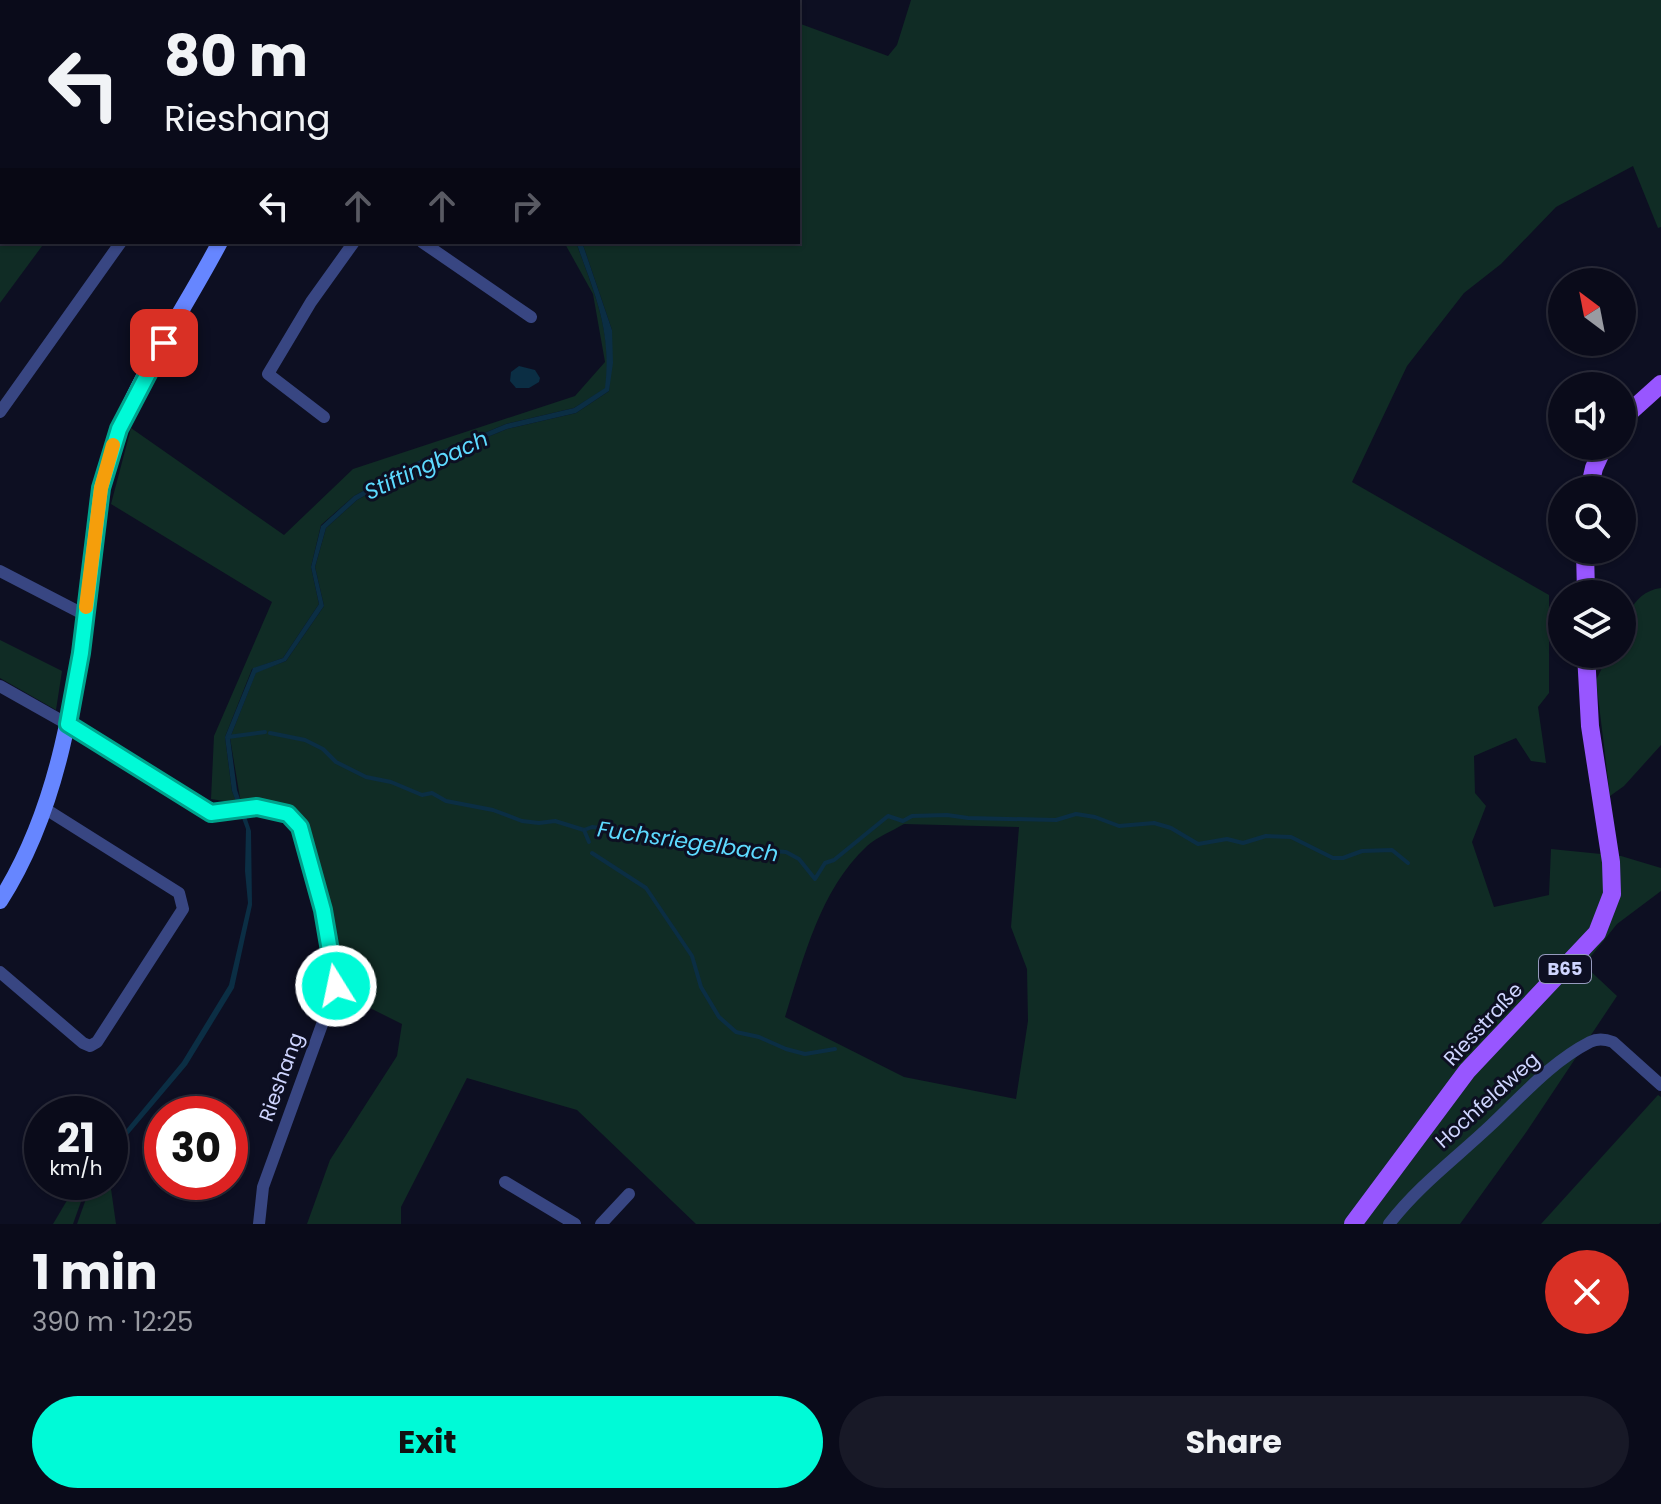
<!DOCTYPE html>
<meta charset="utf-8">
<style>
:root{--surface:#0a0b1a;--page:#181927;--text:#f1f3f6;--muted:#999ba2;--line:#2a2b39;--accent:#00fad7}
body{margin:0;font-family:Poppins,sans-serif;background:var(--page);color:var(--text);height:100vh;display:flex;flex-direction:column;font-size:30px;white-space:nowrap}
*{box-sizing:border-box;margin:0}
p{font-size:26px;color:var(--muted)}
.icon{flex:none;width:44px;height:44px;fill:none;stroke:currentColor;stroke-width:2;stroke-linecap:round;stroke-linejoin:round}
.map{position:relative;height:1224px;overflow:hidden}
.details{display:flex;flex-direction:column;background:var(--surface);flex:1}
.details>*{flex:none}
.top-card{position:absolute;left:0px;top:0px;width:800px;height:244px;box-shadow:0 2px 6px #0004,0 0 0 2px var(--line);background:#0a0b1a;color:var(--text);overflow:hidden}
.needle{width:52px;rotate:328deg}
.tools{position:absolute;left:1548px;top:268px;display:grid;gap:16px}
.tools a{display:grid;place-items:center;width:88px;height:88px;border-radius:50%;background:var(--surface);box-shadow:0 2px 6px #0004,0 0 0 2px var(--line);font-size:40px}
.speed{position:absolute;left:24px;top:1096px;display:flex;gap:16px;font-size:40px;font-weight:700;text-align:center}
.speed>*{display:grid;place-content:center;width:104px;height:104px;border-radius:50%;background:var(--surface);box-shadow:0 2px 6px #0004,0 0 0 2px var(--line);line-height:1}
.speed small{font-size:20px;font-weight:400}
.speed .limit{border:12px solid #d22;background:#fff;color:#111}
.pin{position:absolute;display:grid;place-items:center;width:68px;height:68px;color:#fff;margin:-34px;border-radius:16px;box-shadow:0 4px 12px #0006}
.me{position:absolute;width:88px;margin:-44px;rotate:350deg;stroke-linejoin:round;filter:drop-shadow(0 0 6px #0008)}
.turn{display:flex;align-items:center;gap:28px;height:168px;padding:0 32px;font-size:36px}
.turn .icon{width:104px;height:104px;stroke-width:2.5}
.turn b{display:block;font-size:56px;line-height:68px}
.lanes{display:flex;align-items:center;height:76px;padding:0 32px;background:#0003;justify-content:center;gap:40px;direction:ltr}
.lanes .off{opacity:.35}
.round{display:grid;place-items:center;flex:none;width:84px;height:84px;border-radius:42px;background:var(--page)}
.head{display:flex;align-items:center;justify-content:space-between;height:136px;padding:0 32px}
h1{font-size:48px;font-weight:700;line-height:60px}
.action{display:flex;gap:16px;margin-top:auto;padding:16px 32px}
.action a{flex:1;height:92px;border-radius:48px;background:var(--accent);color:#111;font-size:32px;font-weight:700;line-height:92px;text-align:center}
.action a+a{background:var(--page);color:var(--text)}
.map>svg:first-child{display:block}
.green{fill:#102c25;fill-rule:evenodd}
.water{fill:#0b2e44}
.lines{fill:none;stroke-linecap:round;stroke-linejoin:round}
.stream{stroke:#0b2e44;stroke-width:4}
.street{stroke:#384682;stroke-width:12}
.secondary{stroke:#6686ff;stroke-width:16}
.primary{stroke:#9856ff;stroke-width:18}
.route-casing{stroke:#00a28c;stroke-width:20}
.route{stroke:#00fad7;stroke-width:14}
.slow{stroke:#f59e0b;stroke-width:14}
.labels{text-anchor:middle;stroke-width:6;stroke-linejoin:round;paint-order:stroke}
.shield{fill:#0d0f22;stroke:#959abd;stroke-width:2}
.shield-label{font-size:18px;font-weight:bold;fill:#cfd5ff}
.street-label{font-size:20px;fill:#cfd5ff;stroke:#0d0f22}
.water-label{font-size:22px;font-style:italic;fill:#5ddaff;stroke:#0d0f22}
</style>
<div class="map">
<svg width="1661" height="1224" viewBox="0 0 1661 1224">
<rect width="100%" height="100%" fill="#0d0f22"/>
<!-- green -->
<g class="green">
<polygon points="0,0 34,0 2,2 0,93"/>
<polygon points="568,0 709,0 567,2"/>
<path d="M911,0H1661V227L1658,228L1633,166L1556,207L1501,264L1464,293L1407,366L1352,482L1549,595V693L1538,707L1546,763L1531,761L1516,738L1474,756L1475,793L1486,806L1472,842L1494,907L1549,895L1551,849L1621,856L1661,868V891L1617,924L1584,965L1617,996L1527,1131L1460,1224H696L577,1110L467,1078L401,1207V1224H307L330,1160L397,1056L402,1024L346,996L300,827L288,814L241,804L230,738L256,672L286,661L324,606L315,567L326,528L357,500L426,462L507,429L576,413L609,391L612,330L582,242H798V23L888,56L897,45ZM904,824L1019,827L1011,927L1027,969L1028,1021L1016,1099L904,1077L785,1017C804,957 820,890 867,846C877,837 892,831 904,824Z"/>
<polygon points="0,99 2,242 45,242 0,303"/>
<path d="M564,242H576C595,295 612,331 606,388L574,408L506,424L424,458L354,496L321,525L311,567L319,604L283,658L252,669L225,737L232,791L237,803L211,799L214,736L272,602L111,504L131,428L284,535L353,469L575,396L605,362L593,294Z"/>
<path d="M1661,588V745L1624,786L1610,796L1596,680L1609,654H1622C1622,627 1629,592 1661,588Z"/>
<polygon points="0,640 62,671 56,710 0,678"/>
<polygon points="1658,1095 1661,1097 1661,1222 1659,1224 1541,1224"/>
<polygon points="78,1182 88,1182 73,1224 53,1224"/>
<polygon points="92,1182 110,1182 116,1224 77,1224"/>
</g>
<!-- water -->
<g class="water">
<path d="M576,242H582L612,330L613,363L609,391L576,413L507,429L426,462L357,500L326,528L315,567L324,606L286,661L256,673L230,738L237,790L251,831L252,905L234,988L187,1065L110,1156V1149L182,1062L229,985L248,903L245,871L246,829L232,791L225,737L253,668L283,658L319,604L311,567L321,526L354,496L424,458L506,424L574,408L605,388C612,331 595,295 576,242Z"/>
<polygon points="519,366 535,370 540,378 539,382 529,388 516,388 510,381 511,372"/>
</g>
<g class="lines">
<!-- stream -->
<g class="stream">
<polyline points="270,733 305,740 323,749 336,762 366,777 391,782 422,795 432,793 446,801 493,810 522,821 539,823 555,821 584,830 592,827 646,833 692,844 786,852 799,859 815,879 825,863 834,860 888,816 903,821 912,816 947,815 968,818 1056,820 1076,814 1095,817 1119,826 1154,823 1171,828 1198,844 1227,839 1243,843 1266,836 1291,837 1333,858 1343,858 1362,851 1392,850 1408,863"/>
<polyline points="228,737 265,732"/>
<polyline points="584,830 589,842"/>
<polyline points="592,853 646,888 692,956 701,987 719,1017 736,1032 759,1037 786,1049 805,1054 835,1049"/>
</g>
<!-- street -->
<g class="street">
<polyline points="264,0 267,2"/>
<polyline points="422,242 531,317"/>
<polyline points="0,412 121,242"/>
<polyline points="324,417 268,374 311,302 354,242"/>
<polyline points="0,571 85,615"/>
<polyline points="0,686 85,734 211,813 257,807 288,814 300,827 323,910 336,986 263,1187 259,1224"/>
<polyline points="0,972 83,1043 90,1046 97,1042 183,909 179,893 44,808"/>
<polyline points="505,1182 575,1224"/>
<polyline points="601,1224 629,1194"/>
<path d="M1389,1224C1418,1186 1456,1158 1491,1125C1522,1096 1551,1062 1590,1042C1598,1038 1605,1039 1613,1042L1661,1085"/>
</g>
<!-- secondary -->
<g class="secondary">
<polyline points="331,2 334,0"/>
<path d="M0,901C65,799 77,675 92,559C96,535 96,510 101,487C121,398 178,322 220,242"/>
</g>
<!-- primary -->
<g class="primary">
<polyline points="1622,419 1661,384"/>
<polyline points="1589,490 1594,468 1604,446"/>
<polyline points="1585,550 1586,594"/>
<polyline points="1353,1224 1467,1071 1597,933 1612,894 1611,862 1590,726 1586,654"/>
</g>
</g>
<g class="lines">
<!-- route casing -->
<g class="route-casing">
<polyline id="route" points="164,343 119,429 101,488 81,653 68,724 211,813 257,807 288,814 300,827 323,910 336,986"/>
</g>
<!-- route -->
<use href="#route" class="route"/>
<!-- slow -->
<polyline class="slow" points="86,607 101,488 113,445"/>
</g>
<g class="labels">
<!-- shield labels -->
<rect class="shield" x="1539" y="955" width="52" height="28" rx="6"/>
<g class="shield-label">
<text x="1565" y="975">B65</text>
</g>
<!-- street labels -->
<g class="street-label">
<text transform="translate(1483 1024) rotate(-47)" y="7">Riesstraße</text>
<text transform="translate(281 1077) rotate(-70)" y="7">Rieshang</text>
<text transform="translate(1487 1100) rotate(-42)" y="7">Hochfeldweg</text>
</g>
<!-- water labels -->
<g class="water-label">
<text transform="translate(426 465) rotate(-25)" y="8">Stiftingbach</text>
<text transform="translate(688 841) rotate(8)" y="8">Fuchsriegelbach</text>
</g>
</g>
</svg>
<div class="tools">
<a><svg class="needle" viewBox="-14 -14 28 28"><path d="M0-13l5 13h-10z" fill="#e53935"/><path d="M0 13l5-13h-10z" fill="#999ba2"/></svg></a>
<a><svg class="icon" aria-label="sound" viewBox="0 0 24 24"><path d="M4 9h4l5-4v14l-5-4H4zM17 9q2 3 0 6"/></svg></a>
<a><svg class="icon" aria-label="search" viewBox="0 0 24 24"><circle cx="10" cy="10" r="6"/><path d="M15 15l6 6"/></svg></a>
<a><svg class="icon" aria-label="layers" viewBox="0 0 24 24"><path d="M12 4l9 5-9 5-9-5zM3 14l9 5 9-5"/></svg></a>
</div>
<div class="speed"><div>21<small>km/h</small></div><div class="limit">30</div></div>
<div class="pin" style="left:164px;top:343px;background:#d93025"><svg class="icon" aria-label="arrive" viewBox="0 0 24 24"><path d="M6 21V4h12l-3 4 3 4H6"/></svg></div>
<svg class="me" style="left:336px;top:986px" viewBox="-20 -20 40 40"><circle r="17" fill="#00fad7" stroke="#fff" stroke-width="3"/><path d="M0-11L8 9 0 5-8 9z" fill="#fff"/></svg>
<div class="top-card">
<div class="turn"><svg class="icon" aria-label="left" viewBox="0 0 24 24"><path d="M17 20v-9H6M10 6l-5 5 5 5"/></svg><div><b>80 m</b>Rieshang</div></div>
<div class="lanes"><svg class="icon" aria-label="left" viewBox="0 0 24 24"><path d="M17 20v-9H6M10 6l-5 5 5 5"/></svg><svg class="icon off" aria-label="ahead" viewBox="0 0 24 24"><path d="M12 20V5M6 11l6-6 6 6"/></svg><svg class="icon off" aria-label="ahead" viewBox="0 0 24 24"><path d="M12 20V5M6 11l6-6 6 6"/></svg><svg class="icon off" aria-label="right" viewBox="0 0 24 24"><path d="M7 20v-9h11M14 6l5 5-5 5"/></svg></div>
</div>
</div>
<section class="details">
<div class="head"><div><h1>1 min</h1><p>390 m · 12:25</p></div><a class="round" style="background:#d93025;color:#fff"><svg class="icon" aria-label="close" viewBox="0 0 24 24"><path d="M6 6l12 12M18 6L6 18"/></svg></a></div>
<div class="action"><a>Exit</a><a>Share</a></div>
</section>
